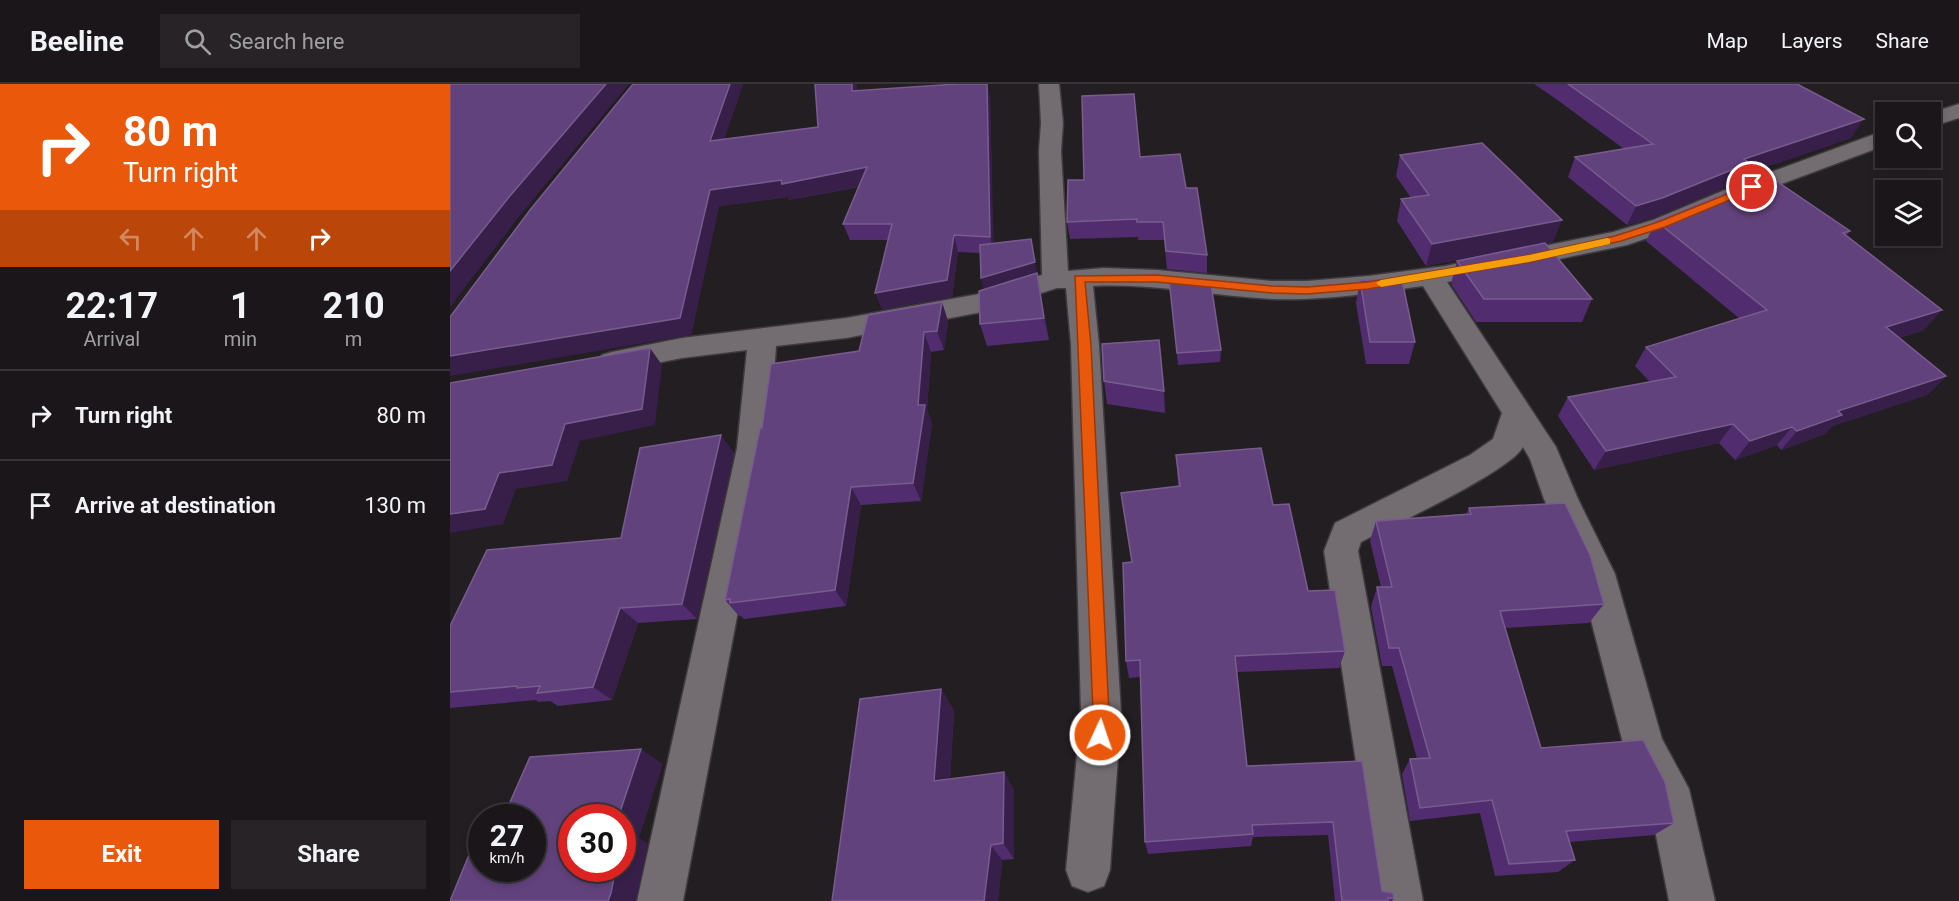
<!DOCTYPE html>
<style>
:root{--surface:#1a161a;--page:#272327;--text:#f1f3f6;--muted:#9f9fa2;--line:#383539;--accent:#ea580c}
body{margin:0;font-family:Roboto,sans-serif;background:var(--page);color:var(--text);height:100vh;display:flex;flex-direction:column;font-size:22px;white-space:nowrap}
*{box-sizing:border-box;margin:0}
p{font-size:20px;color:var(--muted)}
.icon{flex:none;width:33px;height:33px;fill:none;stroke:currentColor;stroke-width:2;stroke-linecap:round;stroke-linejoin:round}
.map{position:relative;flex:1;overflow:hidden}
.details{display:flex;flex-direction:column;background:var(--surface);width:450px}
.details>*{flex:none}
.top-card{background:#ea580c;color:#fff;overflow:hidden}
.fabs{position:absolute;left:1425px;top:18px;display:grid;gap:12px}
.fabs a{display:grid;place-items:center;width:66px;height:66px;border-radius:0px;background:var(--surface);box-shadow:0 3px 9px #0003,0 0 0 2px var(--line);font-size:30px}
.speed{position:absolute;left:18px;top:720px;display:flex;gap:12px;font-size:30px;font-weight:700;text-align:center}
.speed>*{display:grid;place-content:center;width:78px;height:78px;border-radius:50%;background:var(--surface);box-shadow:0 3px 9px #0003,0 0 0 2px var(--line);line-height:1}
.speed small{font-size:15px;font-weight:400}
.speed .limit{border:9px solid #d22;background:#fff;color:#111}
.pin{position:absolute;display:grid;place-items:center;width:51px;height:51px;color:#fff;margin:-26px;border:3px solid #fff;border-radius:50%;box-shadow:0 2px 6px #0007}
.me{position:absolute;width:66px;margin:-33px;rotate:3deg;stroke-linejoin:round;filter:drop-shadow(0 0 4px #0008)}
.turn{display:flex;align-items:center;gap:21px;height:126px;padding:0 24px;font-size:27px}
.turn .icon{width:78px;height:78px;stroke-width:2.5}
.turn b{display:block;font-size:42px;line-height:51px}
.lanes{display:flex;align-items:center;height:57px;padding:0 24px;background:#0003;justify-content:center;gap:30px;direction:ltr}
.lanes .off{opacity:.35}
.eta{display:flex;justify-content:space-evenly;align-items:center;height:102px;text-align:center}
.eta b{font-size:36px;font-weight:700;line-height:42px}
.action{display:flex;gap:12px;margin-top:auto;padding:12px 24px}
.action a{flex:1;height:69px;border-radius:0px;background:var(--accent);color:#fff;font-size:24px;font-weight:700;line-height:69px;text-align:center}
.action a+a{background:var(--page);color:var(--text)}
ul{padding:0;list-style:none}
li{display:flex;align-items:center;gap:18px;height:90px;padding:0 24px;border-top:2px solid var(--line)}
li div{flex:1}
li b{display:block;font-size:22px}
li em{font-style:normal}
header{display:flex;align-items:center;gap:36px;box-sizing:border-box;height:84px;padding:0 30px;background:var(--surface);border-bottom:2px solid var(--line)}
header strong{font-size:28px}
nav{display:flex;gap:33px;margin-inline-start:auto;font-size:21px}
.search{width:420px;height:54px;background:var(--page);display:flex;align-items:center;gap:15px;box-sizing:border-box;padding:0 21px;border-radius:0px;color:var(--muted);font-size:22px}
main{display:flex;flex:1;min-height:0}
.map>svg:first-child{display:block}
.lines{fill:none;stroke-linecap:round;stroke-linejoin:round}
.minor-casing{stroke:#3e3a3d;stroke-width:3}
.minor{fill:#736d71;fill-rule:evenodd}
.wall{fill:#512d6f}
.shaded-wall{fill:#371f4a}
.building{fill:#62427c;stroke:#785c8e;stroke-width:1.5}
.route{fill:#ea580c;stroke:#983908;stroke-width:1.5}
.slow{fill:#f59e0b}
</style>
<header>
<strong>Beeline</strong>
<div class="search"><svg class="icon" aria-label="search" viewBox="0 0 24 24"><circle cx="10" cy="10" r="6"/><path d="M15 15l6 6"/></svg>Search here</div>
<nav><a>Map</a><a>Layers</a><a>Share</a></nav>
</header>
<main>
<section class="details">
<div class="top-card">
<div class="turn"><svg class="icon" aria-label="right" viewBox="0 0 24 24"><path d="M7 20v-9h11M14 6l5 5-5 5"/></svg><div><b>80 m</b>Turn right</div></div>
<div class="lanes"><svg class="icon off" aria-label="left" viewBox="0 0 24 24"><path d="M17 20v-9H6M10 6l-5 5 5 5"/></svg><svg class="icon off" aria-label="ahead" viewBox="0 0 24 24"><path d="M12 20V5M6 11l6-6 6 6"/></svg><svg class="icon off" aria-label="ahead" viewBox="0 0 24 24"><path d="M12 20V5M6 11l6-6 6 6"/></svg><svg class="icon" aria-label="right" viewBox="0 0 24 24"><path d="M7 20v-9h11M14 6l5 5-5 5"/></svg></div>
</div>
<div class="eta">
<div><b>22:17</b><p>Arrival</p></div>
<div><b>1</b><p>min</p></div>
<div><b>210</b><p>m</p></div>
</div>
<ul>
<li><svg class="icon" aria-label="right" viewBox="0 0 24 24"><path d="M7 20v-9h11M14 6l5 5-5 5"/></svg><div><b>Turn right</b></div><em>80 m</em></li>
<li><svg class="icon" aria-label="arrive" viewBox="0 0 24 24"><path d="M6 21V4h12l-3 4 3 4H6"/></svg><div><b>Arrive at destination</b></div><em>130 m</em></li>
</ul>
<div class="action"><a>Exit</a><a>Share</a></div>
</section>
<div class="map">
<svg width="1509" height="817" viewBox="0 0 1509 817">
<rect width="100%" height="100%" fill="#231e22"/>
<g class="lines">
<!-- minor casing -->
<g class="minor-casing">
<g id="minor">
<path d="M589,0H609L613,39L611,67L618,187L654,184L707,186L822,197H857L918,192L995,182L1163,148L1203,136L1294,98L1436,46V61L1310,108L1221,146L1177,161L997,198L1106,363L1128,415L1165,490L1212,655L1239,705L1265,817H1219L1198,711L1174,663L1129,490L1094,415L1080,375L1073,363C1059,388 943,441 911,458L908,467L973,817H927L874,467L885,439L1020,371L1043,355L1052,329L973,202C923,209 872,217 822,215C762,212 703,199 643,202L649,261L671,629L660,786L654,802L638,808L622,802L616,786L631,629L621,261L616,204H607L532,228L396,254L326,262L319,364L233,817H187L287,364L297,266L232,274L162,288L152,285L147,278L152,271L162,268L232,254L396,234L529,210L592,191L589,67L591,39Z"/>
<polygon points="1509,20 1509,34 1480,43 1480,29"/>
</g>
</g>
<!-- minor -->
<use href="#minor" class="minor"/>
</g>
<!-- wall -->
<g class="wall">
<polygon points="183,0 293,0 274,55 368,43 407,7 537,0 540,14 543,160 587,190 599,256 537,262 530,240 534,205 530,169 508,168 502,213 432,225 438,156 400,156 393,140 409,103 339,116 338,113 269,122 241,251"/>
<polygon points="1084,0 1347,0 1401,54 1292,91 1288,98 1202,134 1177,141 1118,93 1125,73 1174,65 1106,15"/>
<polygon points="950,71 1103,158 1095,159 1142,215 1132,238 1026,238 1001,200 1007,177 1075,163 976,182 947,137 951,115 961,114 946,92"/>
<polygon points="690,73 736,104 757,171 757,189 717,185 714,156 688,156 688,153 620,155 617,138 634,96"/>
<polygon points="1206,137 1400,147 1396,152 1474,246 1449,254 1496,292 1477,311 1382,342 1375,350 1331,366 1327,361 1285,376 1269,359 1144,386 1108,332 1118,313 1200,298 1185,282 1196,263 1290,235 1196,157"/>
<polygon points="719,195 771,266 770,278 728,281"/>
<polygon points="910,196 965,258 959,280 916,280 906,219"/>
<polygon points="498,237 494,266 481,268 477,326 482,339 471,417 411,421 396,522 294,535 291,532 289,532 275,516 312,344 409,267"/>
<polygon points="654,297 714,307 715,329 657,320"/>
<polygon points="284,369 247,535 188,539 162,616 108,622 100,617 88,618 86,616 0,624 0,542 171,454"/>
<polygon points="726,371 823,421 858,507 895,567 889,584 787,588 797,682 912,677 932,807 944,814 942,817 885,817 878,751 803,753 801,762 698,770 695,758 690,593 679,594 676,577 682,478 671,409 728,402"/>
<polygon points="1019,424 1154,520 1139,539 1055,544 1091,664 1224,739 1204,751 1119,758 1125,776 1108,788 1045,792 1030,729 960,737 952,690 960,675 967,675 942,582 932,582 921,523 927,503 931,503 920,457 926,437 1016,430"/>
<polygon points="491,605 504,627 500,695 554,688 564,707 564,775 552,776 548,817 382,817"/>
</g>
<!-- shaded-wall -->
<g class="shaded-wall">
<polygon points="156,0 179,0 71,130 0,223 0,187 59,113"/>
<polygon points="280,0 293,0 268,73 260,57"/>
<polygon points="402,0 407,0 408,23 402,7"/>
<polygon points="537,0 540,14 544,170 540,153"/>
<polygon points="1414,35 1401,54 1292,91 1288,98 1202,134 1177,141 1186,122 1294,75"/>
<polygon points="417,83 423,100 339,116 338,113 269,122 241,251 0,292 0,272 260,106"/>
<polygon points="1112,136 1103,158 976,182 982,160"/>
<polygon points="504,151 508,168 502,213 432,225 425,209"/>
<polygon points="581,155 587,190 599,256 594,234 534,206 531,194"/>
<polygon points="492,218 498,237 494,266 487,247"/>
<polygon points="1492,226 1474,246 1419,263 1436,243"/>
<polygon points="474,248 481,268 477,325 482,339 471,417 463,399 468,321"/>
<polygon points="200,264 212,281 205,341 130,357 117,397 66,405 53,440 0,449 0,430 49,389 115,340"/>
<polygon points="1496,292 1477,311 1382,342 1375,350 1331,366 1347,347 1388,327"/>
<polygon points="1283,340 1269,359 1144,386 1156,367"/>
<polygon points="1342,343 1327,361 1285,376 1300,357"/>
<polygon points="271,351 284,369 247,535 232,520"/>
<polygon points="401,403 411,421 396,522 385,506"/>
<polygon points="170,524 188,539 162,616 143,603"/>
<polygon points="491,605 504,627 499,715 484,697"/>
<polygon points="191,665 213,680 189,754 198,759 186,817 158,817 166,784 172,784 172,734 168,734"/>
<polygon points="554,688 564,707 564,775 553,759"/>
<polygon points="541,761 552,776 548,817 534,817"/>
</g>
<!-- building -->
<g class="building">
<polygon points="0,0 156,0 59,113 0,187"/>
<polygon points="183,0 280,0 260,57 368,43 365,0 402,0 402,7 507,0 537,0 540,153 504,151 497,196 425,209 442,140 393,140 417,83 332,100 331,96 260,106 230,234 0,272 0,233 80,126"/>
<polygon points="1118,0 1347,0 1414,35 1294,75 1299,79 1212,114 1186,122 1125,73 1203,60"/>
<polygon points="684,10 690,73 730,70 736,104 747,104 757,171 716,167 713,138 687,138 687,135 617,138 618,96 634,96 632,12"/>
<polygon points="1032,59 1112,136 982,160 951,115 979,111 950,71"/>
<polygon points="1319,92 1400,147 1393,149 1492,226 1436,243 1496,292 1388,327 1392,331 1347,347 1342,343 1300,357 1283,340 1156,367 1118,313 1226,293 1196,263 1317,226 1206,137"/>
<polygon points="581,155 585,178 531,194 530,161"/>
<polygon points="1095,159 1142,215 1034,215 1007,177"/>
<polygon points="587,189 594,234 530,240 529,207"/>
<polygon points="719,195 761,200 771,266 727,269"/>
<polygon points="910,196 952,196 965,258 920,258"/>
<polygon points="492,218 487,247 474,248 468,321 475,321 463,399 401,403 385,506 280,519 280,515 275,516 310,344 312,344 321,280 409,267 418,231"/>
<polygon points="709,256 714,307 654,297 652,260"/>
<polygon points="200,264 192,325 115,340 102,381 49,389 35,425 0,430 0,299"/>
<polygon points="271,351 232,520 170,524 143,603 87,609 90,602 67,604 67,602 0,608 0,542 37,466 171,454 190,364"/>
<polygon points="811,364 823,421 839,420 858,507 885,506 895,567 785,572 797,682 912,677 932,807 943,809 944,814 938,814 938,817 892,817 883,738 802,741 803,750 695,758 690,576 676,577 673,479 682,478 671,409 730,402 726,371"/>
<polygon points="1115,419 1140,471 1154,520 1050,527 1091,664 1193,656 1215,698 1224,739 1116,747 1125,776 1059,780 1042,716 970,724 960,675 980,674 949,564 939,564 927,503 942,503 926,437 1021,430 1019,424"/>
<polygon points="491,605 484,697 554,688 553,759 541,761 534,817 382,817 410,615"/>
<polygon points="191,665 168,734 122,734 122,784 166,784 161,809 158,817 0,817 19,771 32,770 32,784 82,784 82,734 53,734 80,673"/>
</g>
<!-- route -->
<polygon class="route" points="1302,100 1307,103 1306,105 1215,143 1171,157 1079,178 918,205 857,210 822,209 707,198 635,198 641,261 659,629 655,657 650,659 644,657 641,651 643,629 625,192 707,191 822,202 857,203 918,198 1079,171 1165,152 1208,138"/>
<!-- slow -->
<polygon class="slow" points="1157,154 1160,155 1160,160 1079,178 931,203 926,199 931,196 1079,171"/>
</svg>
<div class="fabs">
<a><svg class="icon" aria-label="search" viewBox="0 0 24 24"><circle cx="10" cy="10" r="6"/><path d="M15 15l6 6"/></svg></a>
<a><svg class="icon" aria-label="layers" viewBox="0 0 24 24"><path d="M12 4l9 5-9 5-9-5zM3 14l9 5 9-5"/></svg></a>
</div>
<div class="speed"><div>27<small>km/h</small></div><div class="limit">30</div></div>
<div class="pin" style="left:1302px;top:103px;background:#d93025"><svg class="icon" aria-label="arrive" viewBox="0 0 24 24"><path d="M6 21V4h12l-3 4 3 4H6"/></svg></div>
<svg class="me" style="left:650px;top:651px" viewBox="-20 -20 40 40"><circle r="17" fill="#ea580c" stroke="#fff" stroke-width="3"/><path d="M0-11L8 9 0 5-8 9z" fill="#fff"/></svg>
</div>
</main>
